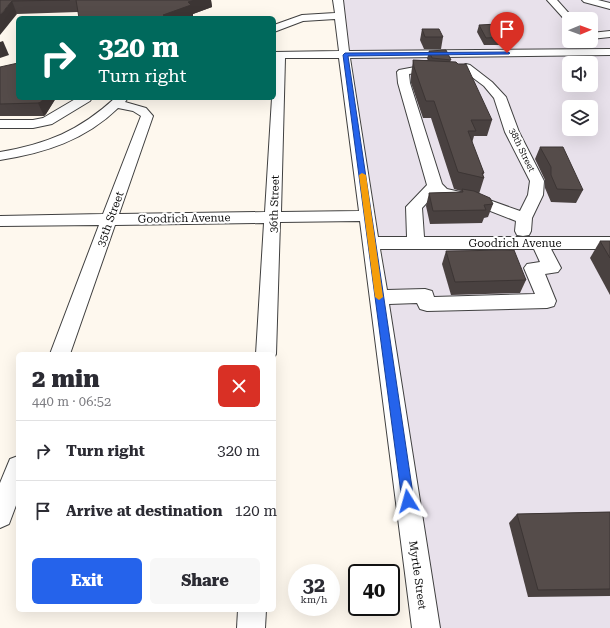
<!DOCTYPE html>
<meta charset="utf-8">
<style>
:root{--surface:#fff;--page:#f7f7f7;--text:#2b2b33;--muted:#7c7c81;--line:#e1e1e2;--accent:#2563eb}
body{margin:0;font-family:"Roboto Serif",serif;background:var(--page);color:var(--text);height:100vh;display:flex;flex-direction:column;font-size:15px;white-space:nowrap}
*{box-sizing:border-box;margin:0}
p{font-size:13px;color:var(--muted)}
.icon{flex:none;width:22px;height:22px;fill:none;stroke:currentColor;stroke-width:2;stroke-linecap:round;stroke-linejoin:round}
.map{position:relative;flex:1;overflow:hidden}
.details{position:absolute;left:16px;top:352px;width:260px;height:260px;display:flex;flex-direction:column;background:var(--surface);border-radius:6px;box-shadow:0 4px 16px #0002}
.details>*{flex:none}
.top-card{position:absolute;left:16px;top:16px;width:260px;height:84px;border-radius:6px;box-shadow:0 4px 16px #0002;background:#00695c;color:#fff;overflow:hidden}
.needle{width:26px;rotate:89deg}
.fabs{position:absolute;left:562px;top:12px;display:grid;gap:8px}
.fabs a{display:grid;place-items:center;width:36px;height:36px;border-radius:6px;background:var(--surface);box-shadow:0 4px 16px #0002;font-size:20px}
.speed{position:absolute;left:288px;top:564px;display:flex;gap:8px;font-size:20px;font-weight:700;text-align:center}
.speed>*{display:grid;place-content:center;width:52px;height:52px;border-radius:50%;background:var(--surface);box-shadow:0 4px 16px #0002;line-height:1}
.speed small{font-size:10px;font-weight:400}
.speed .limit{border:2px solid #111;border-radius:6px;background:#fff;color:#111}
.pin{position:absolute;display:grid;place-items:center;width:34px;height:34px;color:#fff;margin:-41px -17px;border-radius:50% 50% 50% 0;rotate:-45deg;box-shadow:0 0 4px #0007}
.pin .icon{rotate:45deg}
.me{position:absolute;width:44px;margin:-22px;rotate:352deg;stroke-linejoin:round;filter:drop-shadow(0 0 3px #0008)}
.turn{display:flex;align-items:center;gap:14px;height:84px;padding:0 16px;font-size:18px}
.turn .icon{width:52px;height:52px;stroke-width:2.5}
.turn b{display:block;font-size:28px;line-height:34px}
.round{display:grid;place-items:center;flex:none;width:42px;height:42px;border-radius:6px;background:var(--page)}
.summary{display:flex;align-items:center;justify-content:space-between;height:68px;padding:0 16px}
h1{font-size:24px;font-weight:800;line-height:30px}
.cta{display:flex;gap:8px;margin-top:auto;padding:8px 16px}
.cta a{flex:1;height:46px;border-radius:6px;background:var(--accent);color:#fff;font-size:16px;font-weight:800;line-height:46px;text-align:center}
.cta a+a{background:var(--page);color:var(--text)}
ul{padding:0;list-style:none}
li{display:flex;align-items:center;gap:12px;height:60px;padding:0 16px;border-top:1px solid var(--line)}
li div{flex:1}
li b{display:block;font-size:15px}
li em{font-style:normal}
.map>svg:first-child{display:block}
.industrial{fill:#e8e1eb;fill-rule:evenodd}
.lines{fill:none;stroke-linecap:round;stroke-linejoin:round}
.minor-casing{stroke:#404040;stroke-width:2}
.minor{fill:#fff;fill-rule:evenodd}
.wall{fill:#494140}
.shaded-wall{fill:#3c3534}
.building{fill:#554c4a;stroke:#3c3534}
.route{fill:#2563eb;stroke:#184099}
.slow{fill:#f59e0b}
.labels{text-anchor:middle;stroke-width:4;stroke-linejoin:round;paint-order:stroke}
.far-street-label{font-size:9px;fill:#0d0d0d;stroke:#fff}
.street-label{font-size:11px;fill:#0d0d0d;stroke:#fff}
</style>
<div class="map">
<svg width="610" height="628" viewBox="0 0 610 628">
<rect width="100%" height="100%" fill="#fef8ee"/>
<!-- industrial -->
<g class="industrial">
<path d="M342,0H610V50L350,53ZM569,19H591V41H569Z"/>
<path d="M610,55V238H379L351,57ZM569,63H591V85H569ZM569,107H591V129H569Z"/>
<polygon points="381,248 610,248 610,628 440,628"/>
</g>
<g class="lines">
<!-- minor casing -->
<g class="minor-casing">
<g id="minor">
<path d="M333,0H343L349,51L610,49V55L350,58L378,237H407L406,207L427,185L398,83L397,72L399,70L415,67L462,70L460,67L466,64L470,65L492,82L506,97L519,132L544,181L543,195L532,218L531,231L529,235L523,236L517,235L515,231L516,221L470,203L449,199L435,194L422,208L424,237H610V249H551L561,268L558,272L545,274L556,301L554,306L547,308L427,311L420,309L417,303L389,304L440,628H412L360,221L280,222L276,354L274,358V354H256L264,223L115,225L70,354H50L99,225L0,226V216L103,214L141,116L133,111L118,108C85,140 45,153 0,160V152C47,144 79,131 115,98H128L125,102L146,108L153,116L119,214L265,212L272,98H274V52L339,51L335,19L303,21L274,32V25L302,15L335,13ZM285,58H339L359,211L281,212ZM415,73L472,77L484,86L494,98L505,132L530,181L528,195L520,211L478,196L447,189L442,184L410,83L409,74ZM380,249H534L540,262L527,264L524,268L535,294L434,297L432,291L425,289L387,290Z"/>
<polygon points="547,0 557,0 574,19 569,19 569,22 566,21"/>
<polygon points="582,0 598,0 610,3 610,9 584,2"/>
<polygon points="610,31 610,37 591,39 591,33"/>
<polygon points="77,98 92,98 90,101 52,124 33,128 0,128 0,120 33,120 43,118"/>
<polygon points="18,456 18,500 9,524 0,528 0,483 10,459"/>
<polygon points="238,610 266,610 265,628 237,628"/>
</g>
</g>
<!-- minor -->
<use href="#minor" class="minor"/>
</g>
<!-- wall -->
<g class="wall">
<polygon points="0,0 211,0 212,7 193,14 193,18 78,12 17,14"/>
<polygon points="479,25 506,37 504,45 484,45 477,32"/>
<polygon points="422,29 443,37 441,49 424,49 420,40"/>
<polygon points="429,51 451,60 450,61 492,120 487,136 474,136 472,143 484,173 483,175 484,178 479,194 493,204 488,217 484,218 482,223 430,224 426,206 429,193 461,192 461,191 454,189 431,118 423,118 411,83 411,75 413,60 428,60 427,59"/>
<polygon points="0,67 56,98 46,114 44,116 0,116"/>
<polygon points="540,147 583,190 576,203 551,202 545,188 545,180 535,159"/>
<polygon points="600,241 610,241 610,295 590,258"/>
<polygon points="446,251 526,280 520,293 451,295 442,264"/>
<polygon points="610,512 610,596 528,597 509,523 517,514"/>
</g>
<!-- shaded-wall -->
<g class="shaded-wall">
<polygon points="195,0 211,0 212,7 193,14 193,18 159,18 163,15 188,2"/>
<polygon points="12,1 17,14 0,35 0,15"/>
<polygon points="3,41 9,55 0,58 0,42"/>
<polygon points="44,98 56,98 46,114 44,116 38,103"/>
</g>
<!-- building -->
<g class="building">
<polygon points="0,0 70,0 12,1 0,15"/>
<polygon points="76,0 195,0 188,2 191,5 163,15 165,16 159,18 79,18"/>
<polygon points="498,24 506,37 486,38 479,25"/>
<polygon points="422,29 439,29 443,37 425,37"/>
<polygon points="446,50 451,60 432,58 429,51"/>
<polygon points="413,60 456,62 458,64 466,64 492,120 471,120 476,131 468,131 484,173 482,173 484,178 458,172 434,101 426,101 414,67"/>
<polygon points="18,63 18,98 44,98 41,102 38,103 0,104 0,67"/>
<polygon points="540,147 563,147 583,190 557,189 551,175 551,167"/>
<polygon points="462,189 474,191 490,198 493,204 484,205 486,210 433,211 429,193 463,192"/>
<polygon points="600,241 610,241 610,258"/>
<polygon points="514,250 526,280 455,282 446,251"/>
<polygon points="610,512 610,589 538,590 517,514"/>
</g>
<!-- route -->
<polygon class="route" points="507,52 510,53 509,54 348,56 414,501 412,505 408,507 403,505 402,501 343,55 345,53"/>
<!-- slow -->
<polygon class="slow" points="362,173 366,175 383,297 379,300 375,297 359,175"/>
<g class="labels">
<!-- far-street labels -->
<g class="far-street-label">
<text transform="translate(522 150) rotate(64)" y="3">38th Street</text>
</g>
<!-- street labels -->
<g class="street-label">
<text transform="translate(274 204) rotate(-88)" y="4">36th Street</text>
<text transform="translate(184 218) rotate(-1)" y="4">Goodrich Avenue</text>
<text transform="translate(110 219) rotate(-70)" y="4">35th Street</text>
<text x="515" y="247">Goodrich Avenue</text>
<text transform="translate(418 575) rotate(82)" y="4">Myrtle Street</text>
</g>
</g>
</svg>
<div class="fabs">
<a><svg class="needle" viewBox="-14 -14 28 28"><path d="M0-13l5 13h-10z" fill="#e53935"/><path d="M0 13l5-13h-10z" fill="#7c7c81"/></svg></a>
<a><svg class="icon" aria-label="sound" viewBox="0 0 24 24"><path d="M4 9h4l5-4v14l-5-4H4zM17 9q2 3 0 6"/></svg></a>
<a><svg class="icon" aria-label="layers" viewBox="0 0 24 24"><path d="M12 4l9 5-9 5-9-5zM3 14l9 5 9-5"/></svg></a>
</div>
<div class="speed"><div>32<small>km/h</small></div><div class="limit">40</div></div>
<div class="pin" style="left:507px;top:53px;background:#d93025"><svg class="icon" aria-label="arrive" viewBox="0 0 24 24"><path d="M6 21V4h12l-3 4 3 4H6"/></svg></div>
<svg class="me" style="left:408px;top:501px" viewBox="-20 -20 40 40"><path d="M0-17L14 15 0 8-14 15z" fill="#2563eb" stroke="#fff" stroke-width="4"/></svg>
<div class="top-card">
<div class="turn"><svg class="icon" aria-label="right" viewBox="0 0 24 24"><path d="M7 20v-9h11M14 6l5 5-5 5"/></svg><div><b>320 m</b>Turn right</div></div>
</div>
<section class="details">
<div class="summary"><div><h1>2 min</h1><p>440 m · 06:52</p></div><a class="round" style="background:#d93025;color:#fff"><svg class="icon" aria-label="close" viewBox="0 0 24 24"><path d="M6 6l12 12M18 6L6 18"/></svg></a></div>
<ul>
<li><svg class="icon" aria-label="right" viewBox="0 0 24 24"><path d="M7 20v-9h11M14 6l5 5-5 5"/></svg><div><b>Turn right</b></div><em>320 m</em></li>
<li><svg class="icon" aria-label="arrive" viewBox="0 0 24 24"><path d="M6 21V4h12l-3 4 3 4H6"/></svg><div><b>Arrive at destination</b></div><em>120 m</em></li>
</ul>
<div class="cta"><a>Exit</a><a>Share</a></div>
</section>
</div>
